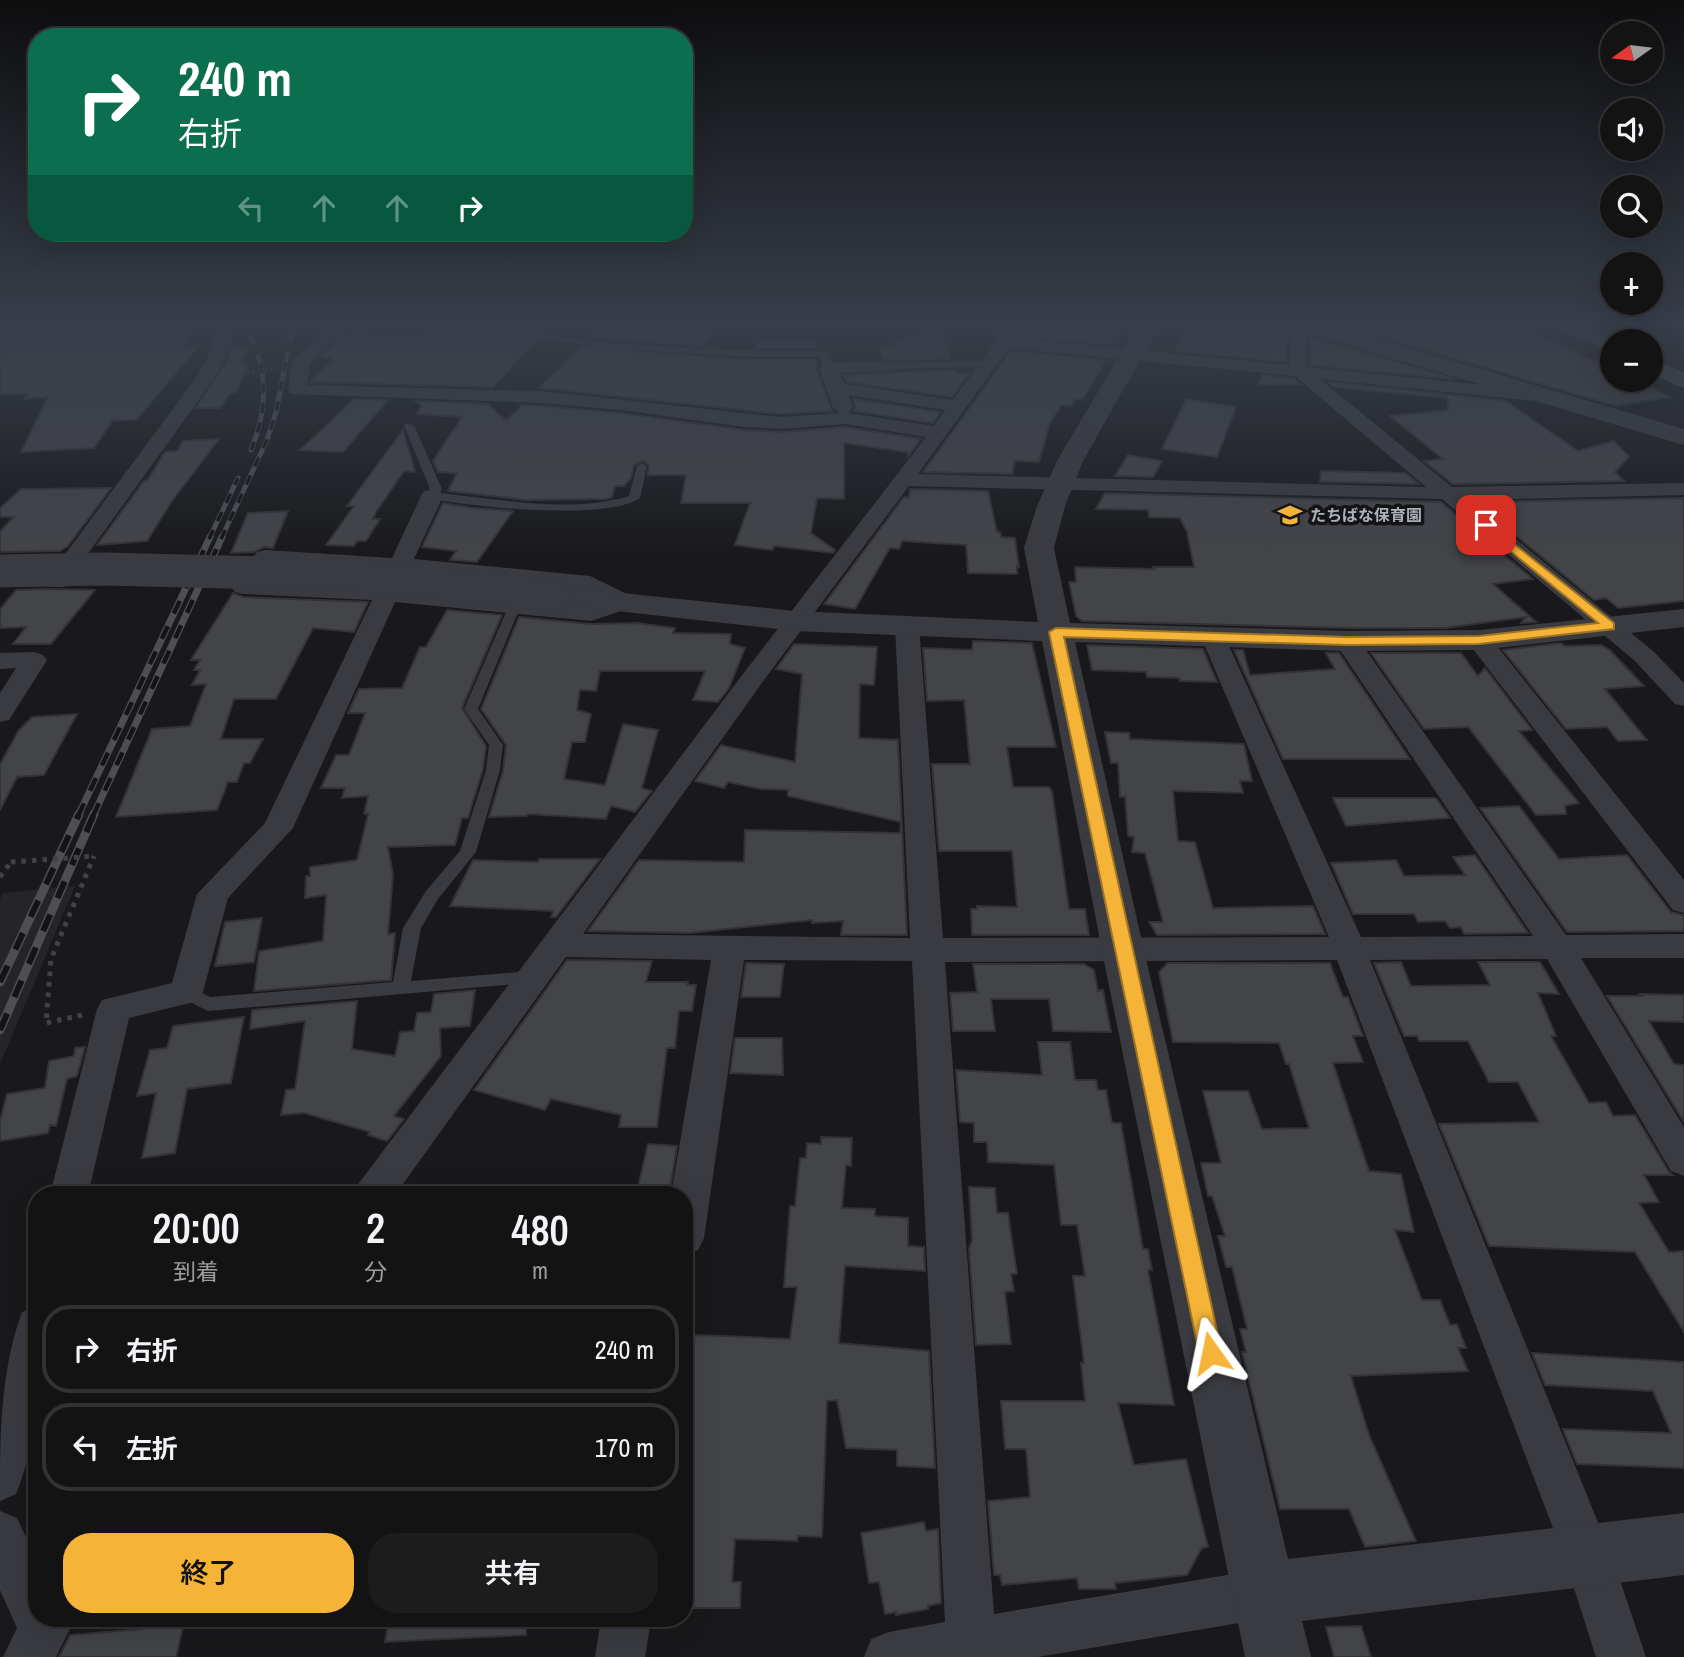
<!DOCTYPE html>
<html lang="ja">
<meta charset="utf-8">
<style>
:root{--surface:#131314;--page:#1c1c1d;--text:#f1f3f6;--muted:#9d9ea0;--line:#323234;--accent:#f5b437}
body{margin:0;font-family:"Archivo Narrow","Noto Sans JP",sans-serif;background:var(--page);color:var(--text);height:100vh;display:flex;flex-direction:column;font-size:26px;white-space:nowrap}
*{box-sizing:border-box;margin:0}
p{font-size:23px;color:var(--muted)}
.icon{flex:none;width:38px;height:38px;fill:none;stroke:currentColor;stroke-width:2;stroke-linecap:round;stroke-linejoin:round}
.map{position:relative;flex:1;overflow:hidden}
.details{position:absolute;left:28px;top:1186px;width:665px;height:441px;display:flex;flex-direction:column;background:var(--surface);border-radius:28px;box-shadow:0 7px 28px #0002,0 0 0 2px var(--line)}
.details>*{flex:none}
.hud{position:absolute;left:28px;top:28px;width:665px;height:214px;border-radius:28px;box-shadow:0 7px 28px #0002,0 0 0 2px var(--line);background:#0b6e4f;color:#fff;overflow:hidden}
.needle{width:46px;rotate:256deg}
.buttons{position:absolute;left:1600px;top:21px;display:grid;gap:14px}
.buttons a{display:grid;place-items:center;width:63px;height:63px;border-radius:50%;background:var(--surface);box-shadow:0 7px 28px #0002,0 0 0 2px var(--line);font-size:35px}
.pin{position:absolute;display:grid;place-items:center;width:60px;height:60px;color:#fff;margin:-30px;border-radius:14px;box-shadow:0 4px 10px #0006}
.me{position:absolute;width:77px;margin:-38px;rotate:348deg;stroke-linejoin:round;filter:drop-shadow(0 0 5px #0008)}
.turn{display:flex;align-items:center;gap:24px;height:147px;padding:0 35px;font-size:32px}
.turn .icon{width:91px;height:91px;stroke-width:2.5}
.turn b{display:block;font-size:49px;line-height:60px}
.lanes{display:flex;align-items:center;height:66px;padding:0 35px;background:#0003;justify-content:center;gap:35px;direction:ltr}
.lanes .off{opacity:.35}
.eta{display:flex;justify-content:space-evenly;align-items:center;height:119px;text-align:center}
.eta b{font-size:42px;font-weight:600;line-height:49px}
.cta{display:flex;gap:14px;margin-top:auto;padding:14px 35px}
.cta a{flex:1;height:80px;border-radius:28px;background:var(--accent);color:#111;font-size:28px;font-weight:600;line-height:80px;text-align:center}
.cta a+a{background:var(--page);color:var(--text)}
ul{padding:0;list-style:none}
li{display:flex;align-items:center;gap:21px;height:88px;margin:0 14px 10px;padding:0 21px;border:4px solid var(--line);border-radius:28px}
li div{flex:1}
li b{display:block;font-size:26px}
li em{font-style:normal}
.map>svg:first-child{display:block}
.built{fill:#252528}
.building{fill:#434448;stroke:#333337;stroke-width:2}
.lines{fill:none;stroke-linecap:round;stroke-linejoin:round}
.path-far1{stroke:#404247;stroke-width:2.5;stroke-dasharray:2.5 3.5;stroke-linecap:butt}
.path{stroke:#404247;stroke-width:5;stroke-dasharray:4.5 6;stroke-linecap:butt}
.service{fill:#3a3b40;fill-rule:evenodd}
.minor{fill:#3a3b40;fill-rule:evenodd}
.tertiary{fill:#3a3b40;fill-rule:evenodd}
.secondary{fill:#484a50;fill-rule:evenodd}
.rail-far2-casing{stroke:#4d4f55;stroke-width:5}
.rail-far1-casing{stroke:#4d4f55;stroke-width:7}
.rail-casing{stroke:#4d4f55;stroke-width:9}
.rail-far2{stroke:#141416;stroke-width:3.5;stroke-dasharray:10;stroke-linecap:butt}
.rail-far1{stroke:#141416;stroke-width:4.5;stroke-dasharray:14;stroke-linecap:butt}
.rail{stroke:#141416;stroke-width:6;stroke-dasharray:18;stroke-linecap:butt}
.path-bridge{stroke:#404247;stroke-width:5;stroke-dasharray:4.5 6;stroke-linecap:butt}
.tertiary-bridge{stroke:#3a3b40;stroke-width:33}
.route{fill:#f5b437;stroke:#9f7524;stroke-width:2}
.labels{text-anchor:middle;stroke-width:7;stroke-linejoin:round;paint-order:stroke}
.far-poi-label{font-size:16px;font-weight:bold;fill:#abb0bb;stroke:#141416;text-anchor:start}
</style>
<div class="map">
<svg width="1684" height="1657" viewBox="0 0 1684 1657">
<rect width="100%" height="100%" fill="#19191b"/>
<!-- built -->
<polygon class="built" points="75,886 0,1064 0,899 3,893"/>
<!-- building -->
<g class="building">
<polygon points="117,326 144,326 142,334 192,331 183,348 198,347 136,420 113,420 94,448 21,452 48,397 24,399 28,394 0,394 0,334 116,329"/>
<polygon points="425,326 462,326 536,340 493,387 310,382 334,357 321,356 340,338 356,334 425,338"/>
<polygon points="602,326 692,328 716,326 704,346 590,338"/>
<polygon points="1012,326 1067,326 1116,331 1110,345 1014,336"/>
<polygon points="1186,326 1244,333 1245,326 1287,326 1286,362 1175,351"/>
<polygon points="1345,326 1518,326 1612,369 1612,380 1633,380 1670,397 1616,406"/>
<polygon points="943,334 950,359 883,360 879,347 896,346 895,341 907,340 905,335"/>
<polygon points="1310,337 1454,379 1310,365"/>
<polygon points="758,341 815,342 815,348 756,348"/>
<polygon points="232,346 242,346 240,350 248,350 241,364 249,364 236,392 230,393 220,408 196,408 226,363"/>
<polygon points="581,347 748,360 816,360 817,371 832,411 781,414 539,388"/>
<polygon points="1011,351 1106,360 1082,400 1075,399 1072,406 1062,405 1050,423 1039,462 1015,461 1012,474 923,472"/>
<polygon points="956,370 956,373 969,373 952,397 847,382 843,375"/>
<polygon points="1262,375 1294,379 1300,384 1259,385"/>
<polygon points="1328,382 1506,401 1578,451 1614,441 1629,457 1615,472 1624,481 1453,484 1424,461 1443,459 1390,416 1448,410 1448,398 1333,387"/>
<polygon points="354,399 388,400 343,452 300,450"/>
<polygon points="853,399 854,399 940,412 933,423 854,411 855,407"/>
<polygon points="1186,399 1236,407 1217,457 1162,449"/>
<polygon points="416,401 488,404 506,421 522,405 542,406 620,413 744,430 781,432 845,427 921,439 908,456 908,452 844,443 844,499 817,498 811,533 835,550 833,553 774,546 772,550 735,545 750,503 681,503 686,475 648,475 649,465 643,461 634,465 631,478 624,486 615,486 612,497 606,499 527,500 448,491 457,473 438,472 433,461 462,417 416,414 422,406"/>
<polygon points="403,430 415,472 404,471 376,512 373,519 380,519 366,541 357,541 354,546 326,545 354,506 347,506"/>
<polygon points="219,439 172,501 147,541 97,545 144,481 147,481 165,452 177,451 183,441"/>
<polygon points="1128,455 1162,461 1153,477 1115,476"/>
<polygon points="1321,471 1406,473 1419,484 1320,482"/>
<polygon points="111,488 68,546 60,551 0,552 0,531 14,517 0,517 0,508 21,489"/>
<polygon points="910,489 988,491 997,532 1000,532 1001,537 1015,538 1019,567 1017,566 1017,574 968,573 966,545 902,541 899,549 890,548 855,609 824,604 904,497 909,498"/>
<polygon points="1105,493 1441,502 1533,579 1493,584 1536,622 1521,623 1526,617 1445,628 1347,628 1082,621 1076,616 1069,582 1076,582 1075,567 1154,569 1153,567 1194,567 1187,532 1180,518 1149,517 1148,510 1096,509"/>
<polygon points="1684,498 1684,601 1618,608 1606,598 1594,600 1475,502"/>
<polygon points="443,503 473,508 513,511 477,562 450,560 456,551 422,547"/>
<polygon points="288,511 273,548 264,547 254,552 231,553 248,513"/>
<polygon points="16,590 42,589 95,590 51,644 13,644 26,627 0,628 0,609"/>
<polygon points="233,593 243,597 368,602 354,632 313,628 276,699 234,699 221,739 263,739 250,763 244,763 237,782 228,782 217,810 116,817 152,729 190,726 206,684 192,685 200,670 194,670 200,660 191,660"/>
<polygon points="447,610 502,615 462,708 486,746 483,769 468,818 462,818 455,845 388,847 393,875 388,934 395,933 391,980 254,991 259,951 323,941 326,895 305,898 306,876 310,876 310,867 357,860 368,814 364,814 368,796 342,798 345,788 321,788 336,755 349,755 365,713 348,713 359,689 402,688 420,647 426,647"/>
<polygon points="519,617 591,624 637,623 675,628 673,633 731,634 730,644 745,648 729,688 718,702 693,700 705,671 600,671 596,691 580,690 577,710 591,714 585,742 572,742 564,779 605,785 623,724 658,730 642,788 652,791 635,812 611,806 606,819 528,814 527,816 489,817 503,771 506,745 481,709"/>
<polygon points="973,641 1032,643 1056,747 1007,747 1013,787 1049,787 1052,791 1069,909 1085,909 1089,935 972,935 971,909 977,909 977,906 1017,907 1012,851 939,851 932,764 970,764 964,700 927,701 923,648 972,650"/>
<polygon points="1561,643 1565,646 1601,645 1610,650 1644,686 1605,689 1647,740 1618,741 1607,727 1566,729 1503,650"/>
<polygon points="794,644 877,647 874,685 860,684 859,738 898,740 907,935 841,935 843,921 812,923 812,920 689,933 588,931 639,860 744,862 745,830 900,833 901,822 788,796 788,790 760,789 728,782 724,788 695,781 721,745 795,762 802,674 776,669"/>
<polygon points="1087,645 1203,649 1217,682 1180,681 1179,678 1147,677 1146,672 1092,670"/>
<polygon points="1234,650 1243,650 1250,675 1335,669 1326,653 1339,653 1410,759 1283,759"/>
<polygon points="1371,653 1461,653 1478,676 1485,668 1532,730 1519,731 1579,803 1565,806 1566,814 1536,815 1468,727 1424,729"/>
<polygon points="77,714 44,775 17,777 0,810 0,764 19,730 32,717"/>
<polygon points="1105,732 1129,733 1130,739 1244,744 1252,781 1240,781 1243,793 1173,791 1178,841 1195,842 1213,908 1313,906 1325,934 1157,935 1149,922 1163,922 1145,853 1132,852 1134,837 1128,836 1125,797 1120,797 1118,763 1111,763"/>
<polygon points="1333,798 1436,798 1450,818 1346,826"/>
<polygon points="1519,806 1559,859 1627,855 1671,912 1684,915 1684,931 1567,932 1480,808"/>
<polygon points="1475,855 1528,933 1464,934 1461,927 1450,928 1445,921 1418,922 1414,914 1353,914 1331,863 1396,860 1404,876 1465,875 1453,857"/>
<polygon points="539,859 600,859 556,917 551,917 553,911 450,906 473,860 538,862"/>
<polygon points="262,918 254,962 215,966 225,922"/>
<polygon points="567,960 652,961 646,982 688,982 687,985 696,985 692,1011 679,1011 675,1048 667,1048 657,1127 619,1127 621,1115 551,1099 545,1110 474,1090"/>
<polygon points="1401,962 1411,986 1490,985 1478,962 1540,962 1559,994 1538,993 1556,1036 1551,1036 1589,1103 1606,1102 1613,1116 1635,1115 1669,1172 1673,1175 1644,1175 1659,1202 1639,1203 1669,1252 1684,1251 1684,1332 1635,1252 1489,1246 1439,1124 1539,1122 1518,1082 1489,1082 1468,1041 1419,1041 1417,1036 1404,1036 1374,963"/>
<polygon points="746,963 784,964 780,997 741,997"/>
<polygon points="1168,963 1330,963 1343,997 1348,997 1363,1036 1353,1036 1363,1062 1333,1063 1369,1171 1401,1174 1414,1232 1395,1230 1422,1300 1440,1300 1450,1325 1457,1324 1466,1348 1458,1348 1468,1371 1351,1376 1369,1435 1416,1541 1365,1547 1349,1509 1280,1509 1242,1352 1246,1352 1240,1329 1247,1329 1232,1267 1226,1267 1218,1236 1225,1236 1212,1196 1208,1196 1201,1163 1221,1163 1203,1091 1248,1091 1262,1129 1309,1128 1289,1064 1286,1064 1279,1043 1173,1042 1159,972"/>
<polygon points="973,964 1084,964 1094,970 1098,991 1103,990 1111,1032 1053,1031 1049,999 991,999 995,1031 953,1031 950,993 977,992"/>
<polygon points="475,990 470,1026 440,1028 441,1056 394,1116 404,1119 387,1141 368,1135 370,1132 304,1113 281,1115 286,1090 295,1089 305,1021 250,1029 252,1010 357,1001 352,1049 395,1056 400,1032 414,1031 417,1013 431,1012 434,994"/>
<polygon points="1640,994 1684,995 1684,1022 1649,1021 1674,1064 1684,1065 1684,1122 1607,996 1642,996"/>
<polygon points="244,1017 231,1083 187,1089 175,1153 142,1158 156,1093 137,1096 150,1050 167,1048 173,1026"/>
<polygon points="735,1038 782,1038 783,1075 730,1073"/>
<polygon points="1038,1042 1070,1042 1075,1080 1096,1080 1098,1090 1106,1090 1112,1123 1121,1123 1143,1249 1148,1249 1152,1270 1148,1270 1174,1405 1118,1403 1134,1465 1186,1459 1208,1547 1202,1548 1187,1575 1115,1583 1116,1589 1079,1589 1077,1578 1002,1585 1000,1575 994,1575 988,1501 1030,1497 1026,1449 1005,1449 1001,1401 1085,1401 1081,1363 1084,1363 1073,1276 1085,1276 1077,1225 1061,1225 1054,1165 988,1162 987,1142 974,1142 974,1123 960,1122 956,1070 1042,1075"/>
<polygon points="85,1047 77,1076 67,1079 56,1126 50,1125 48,1133 0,1141 0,1120 7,1094 45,1088 49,1061 74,1056 75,1048"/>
<polygon points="821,1137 852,1138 851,1166 846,1165 842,1208 875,1209 875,1216 908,1218 908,1246 924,1247 925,1271 845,1266 839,1343 929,1351 935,1468 897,1466 897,1450 846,1448 837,1400 827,1401 822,1537 798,1536 797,1541 735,1539 732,1582 741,1582 740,1608 684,1608 684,1421 691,1363 684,1363 687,1337 699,1335 790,1339 797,1287 784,1287 790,1206 795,1206 800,1158 806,1158 807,1143 821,1144"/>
<polygon points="648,1144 677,1146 669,1195 636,1195"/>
<polygon points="969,1187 995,1188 997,1213 1008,1213 1017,1274 1011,1274 1014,1291 1005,1292 1011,1344 976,1345 969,1249 972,1240"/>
<polygon points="1532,1353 1684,1362 1684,1468 1577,1464 1563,1429 1671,1433 1653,1391 1545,1385"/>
<polygon points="924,1522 926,1531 938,1529 941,1603 928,1606 928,1609 896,1615 896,1612 885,1614 879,1582 869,1583 861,1533"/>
<polygon points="145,1619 185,1619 176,1657 59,1657 70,1635 142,1629"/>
<polygon points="389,1619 526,1619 526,1635 385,1642"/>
<polygon points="1361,1626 1371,1657 1334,1657 1326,1627"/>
</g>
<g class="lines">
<!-- path-far1 -->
<polyline class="path-far1" points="229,376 279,368"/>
<!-- path -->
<g class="path">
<polyline points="0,877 11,862"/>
<polyline points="82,1015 46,1023 51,959 94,856"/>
</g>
<!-- service -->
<g class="service">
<path d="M464,326C511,326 556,338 603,342C676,349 750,351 823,351L828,354L833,368L825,370L819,357H748L602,348Z"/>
<polygon points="988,361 991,362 991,366 892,369 887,366 892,363"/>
<path d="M405,423L414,425L442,489L439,493C500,499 569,514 629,496L637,466L642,463L647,466L640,498C609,521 468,507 428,498L426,496L430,489L404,425Z"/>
<polygon points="515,601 521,605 478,709 503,745 500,770 476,852 438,899 421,928 411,981 532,971 538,972 541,977 538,982 208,1011 180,997 177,992 180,987 186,985 210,997 393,982 403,928 426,891 460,851 486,770 489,745 464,709 509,605"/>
</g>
<!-- minor -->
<g class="minor">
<polygon points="218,326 235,326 224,362 213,380 64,587 48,587 44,582 48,577 196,378 206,362"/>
<path d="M329,326H348L310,363L307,385L542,391L781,417L839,413L833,408L819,368L828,363L898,362L901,366L898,370L892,371L839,373L845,384L953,400L995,342L992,326H1009L1012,338L1289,365L1290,326H1308L1307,367L1552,392L1554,396L1545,402L1320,379L1452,487L1684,483V495L1468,500L1653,651L1684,683V706L1675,704L1635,661L1442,499L909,486L764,680L583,934L910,938L895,626L898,621L907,619L916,621L919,626L943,938L1329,937L1201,637L1204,632L1213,630L1222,632L1225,637L1361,937L1533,936L1334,641L1338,636L1347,633L1356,636L1566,935L1684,934V958H1581L1684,1127V1176L1671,1171L1547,959L1370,960L1612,1557L1646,1657H1596L1564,1557L1337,960L945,962L994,1614L1263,1569L1280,1577L1288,1594L1280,1611L1263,1619L1038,1657H864L871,1639L889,1632L945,1622L912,961L744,960L704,1238L698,1250L684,1255V1195H671L711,960L566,957L395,1195H354L359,1183L746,670L926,437L845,424L781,429L744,427L620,410L542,403L290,394L288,390L292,361ZM1009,348L1295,376L1426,487L918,474ZM849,396H854L945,410L934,426L848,413L853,408Z"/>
<path d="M432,490L440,491L443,496L414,559L590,576L633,597L637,602L633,607L591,621L395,602L293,828L228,898L203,992L198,1001L129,1018L88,1195H50L97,1009L102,1000L172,983L197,894L265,823L372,600L243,594L235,592L231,587L257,552L265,550L392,558L421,496L424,491ZM271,564L386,571L378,586L260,581ZM408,573L584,590L605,601L589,607L401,588Z"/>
<polygon points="1479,633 1488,635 1684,880 1684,913 1673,910 1470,645 1467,640 1470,635"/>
<polygon points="34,652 43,655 47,660 9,720 0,722 0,693 16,668 0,669 0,653"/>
<path d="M37,1307C37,1371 41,1434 16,1494L0,1501C0,1437 0,1372 22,1312Z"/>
<polygon points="0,1511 17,1518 37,1561 37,1619 75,1619 56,1657 3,1657 17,1628 0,1590"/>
<polygon points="601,1619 651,1619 645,1657 595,1657"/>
</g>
<!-- tertiary -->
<g class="tertiary">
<polygon points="1137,326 1159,326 1083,461 1065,506 1054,548 1070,623 1347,631 1479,630 1684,609 1684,627 1479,650 1347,651 1075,642 1144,951 1288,1559 1684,1513 1684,1575 1302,1621 1311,1657 1245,1657 1102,951 1042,641 795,631 554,604 543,602 539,595 543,588 554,586 795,611 1038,622 1024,548 1037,506 1057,461"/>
<polygon points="1298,326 1334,326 1684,429 1684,445 1301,331"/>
</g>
<!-- secondary -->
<g class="secondary">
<polygon points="1561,326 1590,326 1620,341 1612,341 1612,353 1564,331"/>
<polygon points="1650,358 1684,372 1684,388 1650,374"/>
</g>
<!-- rail-far2 casing -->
<g class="rail-far2-casing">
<g id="rail-far2">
<path d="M246,326C268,368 269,407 251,450"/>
<polyline points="209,539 238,478"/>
<polyline points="221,539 267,440 276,412 293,326"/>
</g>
</g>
<!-- rail-far1 casing -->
<g class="rail-far1-casing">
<g id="rail-far1">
<polyline points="78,816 210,537"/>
<polyline points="93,816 222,537"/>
</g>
</g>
<!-- rail casing -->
<g class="rail-casing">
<g id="rail">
<polyline points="0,982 79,814"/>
<polyline points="0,1030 94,814"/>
</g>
</g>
<!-- rail-far2 -->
<use href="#rail-far2" class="rail-far2"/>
<!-- rail-far1 -->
<use href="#rail-far1" class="rail-far1"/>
<!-- rail -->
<use href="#rail" class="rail"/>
<!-- path-bridge -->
<polyline class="path-bridge" points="11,862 94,856"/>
<!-- tertiary-bridge -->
<polyline class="tertiary-bridge" points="0,571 105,569 354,575 554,595"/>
</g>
<!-- sky -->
<linearGradient id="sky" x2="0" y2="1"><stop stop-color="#0e0e0f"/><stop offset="0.58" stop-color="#383e4a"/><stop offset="1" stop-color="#383e4a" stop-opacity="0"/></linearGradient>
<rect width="1684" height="558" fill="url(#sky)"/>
<!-- route -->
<polygon class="route" points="1486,522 1614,623 1614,629 1479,644 1347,645 1064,637 1222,1353 1219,1360 1211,1364 1203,1360 1199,1353 1049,632 1056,628 1347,637 1479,636 1598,623 1482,528 1481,525"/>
<!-- icons -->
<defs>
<g id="school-bare" transform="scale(1.89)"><path d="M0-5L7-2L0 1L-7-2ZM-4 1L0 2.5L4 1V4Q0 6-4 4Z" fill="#f5b437" stroke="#141416" stroke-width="2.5" paint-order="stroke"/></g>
</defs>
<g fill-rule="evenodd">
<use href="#school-bare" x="1290" y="515"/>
</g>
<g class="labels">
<!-- far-poi labels -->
<g class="far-poi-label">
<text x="1310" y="521">たちばな保育園</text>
</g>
</g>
</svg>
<div class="buttons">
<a><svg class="needle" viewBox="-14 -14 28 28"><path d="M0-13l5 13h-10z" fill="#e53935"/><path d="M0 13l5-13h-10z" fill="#9d9ea0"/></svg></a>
<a><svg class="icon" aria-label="sound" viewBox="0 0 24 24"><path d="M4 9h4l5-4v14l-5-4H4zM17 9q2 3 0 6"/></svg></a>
<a><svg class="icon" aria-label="search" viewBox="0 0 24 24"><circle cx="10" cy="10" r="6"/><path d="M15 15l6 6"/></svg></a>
<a>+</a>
<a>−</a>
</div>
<div class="pin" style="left:1486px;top:525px;background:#d93025"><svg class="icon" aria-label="arrive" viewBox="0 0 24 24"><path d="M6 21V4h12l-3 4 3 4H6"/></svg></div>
<svg class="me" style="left:1211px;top:1353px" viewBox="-20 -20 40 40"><path d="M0-17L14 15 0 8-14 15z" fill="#f5b437" stroke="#fff" stroke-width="4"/></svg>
<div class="hud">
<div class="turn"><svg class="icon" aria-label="right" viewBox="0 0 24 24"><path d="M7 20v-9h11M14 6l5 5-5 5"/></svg><div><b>240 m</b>右折</div></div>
<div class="lanes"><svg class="icon off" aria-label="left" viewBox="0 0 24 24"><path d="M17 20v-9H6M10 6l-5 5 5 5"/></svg><svg class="icon off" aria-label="ahead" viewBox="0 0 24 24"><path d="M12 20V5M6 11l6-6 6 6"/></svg><svg class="icon off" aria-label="ahead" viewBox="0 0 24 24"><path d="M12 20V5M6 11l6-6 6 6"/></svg><svg class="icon" aria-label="right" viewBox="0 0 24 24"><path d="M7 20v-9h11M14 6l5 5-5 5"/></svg></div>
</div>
<section class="details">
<div class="eta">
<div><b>20:00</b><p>到着</p></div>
<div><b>2</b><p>分</p></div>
<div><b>480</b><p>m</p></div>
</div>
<ul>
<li><svg class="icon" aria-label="right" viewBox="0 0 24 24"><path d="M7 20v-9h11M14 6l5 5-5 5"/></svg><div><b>右折</b></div><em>240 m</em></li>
<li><svg class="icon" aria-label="left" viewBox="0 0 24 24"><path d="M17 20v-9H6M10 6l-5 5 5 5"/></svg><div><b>左折</b></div><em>170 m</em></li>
</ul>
<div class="cta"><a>終了</a><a>共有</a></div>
</section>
</div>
